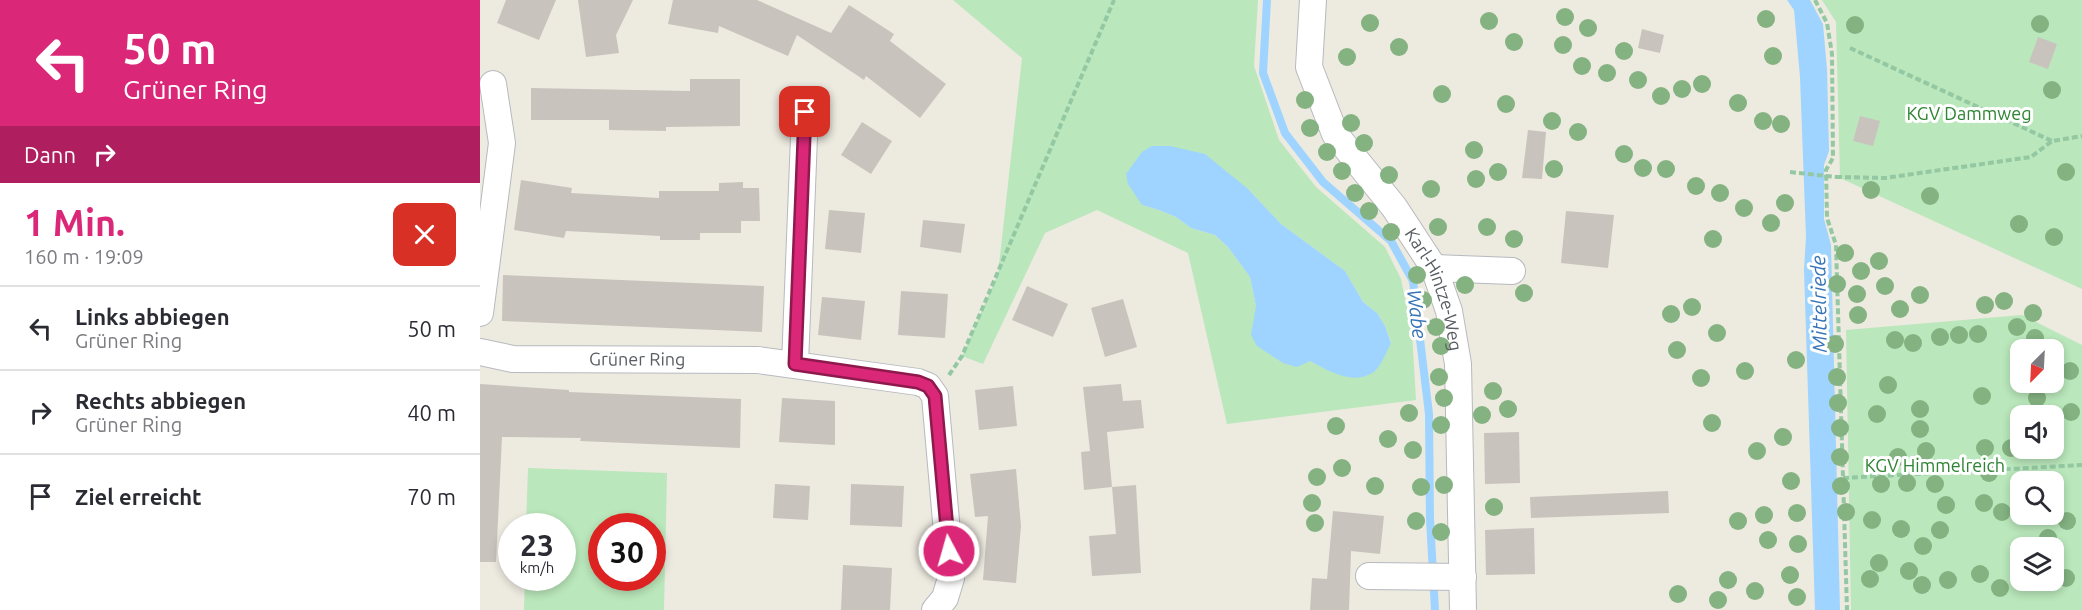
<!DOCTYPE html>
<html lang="de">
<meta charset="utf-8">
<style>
:root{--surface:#fff;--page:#f7f7f7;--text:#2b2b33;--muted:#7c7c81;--line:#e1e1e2;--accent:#db2777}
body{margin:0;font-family:Ubuntu,sans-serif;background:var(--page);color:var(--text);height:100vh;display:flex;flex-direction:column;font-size:22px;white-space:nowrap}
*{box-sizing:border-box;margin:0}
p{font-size:20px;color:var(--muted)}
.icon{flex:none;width:33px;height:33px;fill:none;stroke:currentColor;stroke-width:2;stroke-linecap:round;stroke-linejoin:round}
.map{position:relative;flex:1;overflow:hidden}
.sheet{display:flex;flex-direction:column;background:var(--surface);width:480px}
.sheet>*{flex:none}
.top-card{background:#db2777;color:#fff;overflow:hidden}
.needle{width:39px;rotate:204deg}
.controls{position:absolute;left:1530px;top:339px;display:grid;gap:12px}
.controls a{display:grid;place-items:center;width:54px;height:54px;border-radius:12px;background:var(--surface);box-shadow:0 3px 9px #0003;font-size:30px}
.speed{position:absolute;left:18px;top:513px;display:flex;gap:12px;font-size:30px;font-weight:700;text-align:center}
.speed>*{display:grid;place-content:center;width:78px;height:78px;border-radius:50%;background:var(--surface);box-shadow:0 3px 9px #0003;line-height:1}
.speed small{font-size:15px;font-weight:400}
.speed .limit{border:9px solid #d22;background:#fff;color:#111}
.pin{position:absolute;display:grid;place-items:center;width:51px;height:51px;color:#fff;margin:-26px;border-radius:12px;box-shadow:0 3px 9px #0006}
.me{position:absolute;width:66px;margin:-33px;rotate:354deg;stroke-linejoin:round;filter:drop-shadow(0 0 4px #0008)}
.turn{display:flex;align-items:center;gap:21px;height:126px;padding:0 24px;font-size:27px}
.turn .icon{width:78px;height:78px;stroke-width:2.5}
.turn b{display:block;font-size:42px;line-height:51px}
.then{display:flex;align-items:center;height:57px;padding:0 24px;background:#0003;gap:12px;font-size:22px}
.round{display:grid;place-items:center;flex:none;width:63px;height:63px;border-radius:12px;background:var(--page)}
.head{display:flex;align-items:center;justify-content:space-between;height:102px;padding:0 24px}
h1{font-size:36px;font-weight:600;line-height:45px;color:var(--accent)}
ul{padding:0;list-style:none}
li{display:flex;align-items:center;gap:18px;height:84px;padding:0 24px;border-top:2px solid var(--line)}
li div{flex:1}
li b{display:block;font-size:22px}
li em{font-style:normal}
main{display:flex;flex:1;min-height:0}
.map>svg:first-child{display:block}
.green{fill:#bae7bb;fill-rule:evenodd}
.water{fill:#9ed4ff}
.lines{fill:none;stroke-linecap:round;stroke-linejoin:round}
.stream{stroke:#9ed4ff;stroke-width:8}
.building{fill:#c8c4bd}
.minor-casing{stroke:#b6b9be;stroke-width:28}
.path{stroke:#93c8a2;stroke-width:4;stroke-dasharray:6 3;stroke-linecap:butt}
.minor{stroke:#fff;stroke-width:26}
.path-bridge{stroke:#93c8a2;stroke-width:4;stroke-dasharray:6 3;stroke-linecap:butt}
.tree{fill:#84b281}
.route-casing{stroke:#8e194d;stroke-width:15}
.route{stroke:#db2777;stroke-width:10}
.labels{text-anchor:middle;stroke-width:6;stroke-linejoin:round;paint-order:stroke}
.park-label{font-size:18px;fill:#2e8433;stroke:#fff}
.street-label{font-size:18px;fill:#595d62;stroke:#fff}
.water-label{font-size:20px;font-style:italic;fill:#3674b7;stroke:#fff}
</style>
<main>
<section class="sheet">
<div class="top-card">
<div class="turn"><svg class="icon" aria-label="left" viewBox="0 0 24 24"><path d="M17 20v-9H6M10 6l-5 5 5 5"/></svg><div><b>50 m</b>Grüner Ring</div></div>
<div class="then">Dann<svg class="icon" aria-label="right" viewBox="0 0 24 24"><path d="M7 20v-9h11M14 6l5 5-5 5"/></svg></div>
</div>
<div class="head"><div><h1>1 Min.</h1><p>160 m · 19:09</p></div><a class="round" style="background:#d93025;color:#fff"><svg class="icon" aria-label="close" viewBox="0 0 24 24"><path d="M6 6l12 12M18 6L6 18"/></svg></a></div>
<ul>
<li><svg class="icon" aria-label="left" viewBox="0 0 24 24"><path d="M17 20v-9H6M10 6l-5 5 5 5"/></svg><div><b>Links abbiegen</b><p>Grüner Ring</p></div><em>50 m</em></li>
<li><svg class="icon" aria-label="right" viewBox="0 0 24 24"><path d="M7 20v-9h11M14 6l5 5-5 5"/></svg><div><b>Rechts abbiegen</b><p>Grüner Ring</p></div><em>40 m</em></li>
<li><svg class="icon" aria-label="arrive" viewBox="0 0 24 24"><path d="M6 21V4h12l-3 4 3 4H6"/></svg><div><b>Ziel erreicht</b></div><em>70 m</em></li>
</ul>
</section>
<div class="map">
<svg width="1602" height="610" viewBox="0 0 1602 610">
<rect width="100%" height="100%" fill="#edeae0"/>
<!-- green -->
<g class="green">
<path d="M473,0H778L774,66L799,140L836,187L905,247L921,279L932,333L936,400L747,424L708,253L617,210L565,233L503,364L482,356L518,274L542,58ZM768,189L801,224L865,271L883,302L897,313L905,326L911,342L895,371L848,370L830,361L817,366L776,306L770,277L748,247L735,235L711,228L696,217L679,210L662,205Z"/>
<polygon points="1342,0 1602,0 1602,289 1360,178 1356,22"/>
<path d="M1542,315L1602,345V610H1371L1366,330ZM1540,350H1574V382H1540ZM1540,416H1574V448H1540ZM1540,482H1574V514H1540ZM1540,548H1574V580H1540Z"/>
<path d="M48,468L187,473L184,610H44L45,578H82V526H46ZM172,526V578H122V526Z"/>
</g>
<!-- water -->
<g class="water">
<polygon points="1307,0 1330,0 1343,24 1347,69 1349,151 1344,165 1344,219 1351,245 1360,610 1335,610 1324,269 1326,237 1320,77 1314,10"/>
<path d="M672,146H690L725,154L768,189L801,224L865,271L883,302L897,313L905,326L911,343C907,351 901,366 894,372C873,386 849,371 830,361L817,367L803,363L777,346L771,335L776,306L770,277L748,247L735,235L711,228L696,217L679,210L662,205L648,184L646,174L662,152Z"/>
</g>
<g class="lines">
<!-- stream -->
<polyline class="stream" points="787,0 783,73 805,133 843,182 911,241 933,281 949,414 950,519 955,610"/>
</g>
<!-- building -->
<g class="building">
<polygon points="26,0 76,0 59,40 17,23"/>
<polygon points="98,0 153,0 136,35 139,53 106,57"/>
<polygon points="193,0 277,0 351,33 369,5 414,34 410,41 466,84 440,118 386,76 384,80 317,35 308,56 239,26 238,33 188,24"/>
<polygon points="1162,29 1184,35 1180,53 1158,48"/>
<polygon points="1558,37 1577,44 1568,69 1549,62"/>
<polygon points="210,79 260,79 260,126 186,127 186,131 129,130 129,120 51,120 51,88 210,91"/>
<polygon points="1380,116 1400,121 1393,146 1373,141"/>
<polygon points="382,122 412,141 391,174 361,155"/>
<polygon points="1048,130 1066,132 1062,179 1042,178"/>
<polygon points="41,180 92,188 91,193 179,198 179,191 239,191 239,183 263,182 263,188 279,188 280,221 261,221 261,233 220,233 220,240 180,240 180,236 86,231 84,238 34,230"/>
<polygon points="349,210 385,213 381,253 345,249"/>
<polygon points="1086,211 1134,215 1128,268 1081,263"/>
<polygon points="443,220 485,224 481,253 440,247"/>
<polygon points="23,275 284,286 282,332 22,321"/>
<polygon points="547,286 588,304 573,337 532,320"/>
<polygon points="421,291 468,294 465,338 418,335"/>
<polygon points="342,297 385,301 381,340 338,335"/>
<polygon points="643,299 657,347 625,357 611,308"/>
<polygon points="0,384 89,390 89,392 261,399 260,448 100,441 101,438 22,437 16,562 0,562"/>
<polygon points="641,384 643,401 661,400 664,428 627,432 632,487 604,490 601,452 610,451 603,387"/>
<polygon points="533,386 537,426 499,430 495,390"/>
<polygon points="302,398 355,401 355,445 299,442"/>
<polygon points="1039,432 1040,483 1005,484 1004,433"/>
<polygon points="536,469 541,526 536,583 503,580 508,516 495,517 490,474"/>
<polygon points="295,484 330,486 328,520 293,518"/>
<polygon points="371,484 424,486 422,527 370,525"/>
<polygon points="656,485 661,573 612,576 609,536 636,534 632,487"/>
<polygon points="1188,491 1189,513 1051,518 1050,497"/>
<polygon points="853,511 904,516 900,554 871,551 869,610 830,610 832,578 847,579"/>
<polygon points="1054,528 1055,574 1006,575 1005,530"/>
<polygon points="363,565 412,568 410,610 361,610"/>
</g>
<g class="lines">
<!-- minor casing -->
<g class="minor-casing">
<g id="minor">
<path id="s1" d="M833,0L829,67L855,134L914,207L954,268L969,311L978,364L983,610"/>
<polyline points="954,268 1032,271"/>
<polyline points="0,313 22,143 13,84"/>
<path id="s2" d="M0,352L33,359L278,360L438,382L448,386L455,396L471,578L465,598L455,610"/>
<polyline points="315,364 325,112"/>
<polyline points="889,576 983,577"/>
</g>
</g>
<!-- path -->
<g class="path">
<polyline points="1335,0 1347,23 1352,54 1353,158 1346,170 1347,218 1356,245 1367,610"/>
<polyline points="1370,48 1572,141"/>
<polyline points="1356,177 1405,178 1551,157 1572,141 1602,136"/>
<polyline points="469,375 482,356 634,0"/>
<polyline points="1363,478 1602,465"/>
</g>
<!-- minor -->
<use href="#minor" class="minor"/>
<!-- path-bridge -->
<polyline class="path-bridge" points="1310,172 1356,177"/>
</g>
<!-- trees -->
<g class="tree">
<circle cx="1085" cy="17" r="9"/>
<circle cx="1286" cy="19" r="9"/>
<circle cx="1009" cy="21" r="9"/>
<circle cx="890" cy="23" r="9"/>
<circle cx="1560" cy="24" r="9"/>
<circle cx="1375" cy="25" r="9"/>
<circle cx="1108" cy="28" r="9"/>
<circle cx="1034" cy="42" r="9"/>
<circle cx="1083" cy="45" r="9"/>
<circle cx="919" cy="47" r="9"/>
<circle cx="1144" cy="51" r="9"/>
<circle cx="1293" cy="56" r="9"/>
<circle cx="867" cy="57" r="9"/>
<circle cx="1102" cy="66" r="9"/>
<circle cx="1127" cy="73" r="9"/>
<circle cx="1158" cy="80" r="9"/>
<circle cx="1222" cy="84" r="9"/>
<circle cx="1202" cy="89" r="9"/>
<circle cx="1572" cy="90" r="9"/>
<circle cx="962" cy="94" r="9"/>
<circle cx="1181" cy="96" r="9"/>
<circle cx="825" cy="100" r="9"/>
<circle cx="1258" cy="103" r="9"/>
<circle cx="1026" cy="104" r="9"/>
<circle cx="1072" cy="121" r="9"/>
<circle cx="1283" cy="121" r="9"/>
<circle cx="871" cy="123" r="9"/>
<circle cx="1301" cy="124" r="9"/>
<circle cx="830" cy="128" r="9"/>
<circle cx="1098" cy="132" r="9"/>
<circle cx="884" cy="143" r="9"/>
<circle cx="994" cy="150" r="9"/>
<circle cx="847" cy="152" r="9"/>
<circle cx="1144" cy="154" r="9"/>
<circle cx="1163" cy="168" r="9"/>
<circle cx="1074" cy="169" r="9"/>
<circle cx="1186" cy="169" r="9"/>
<circle cx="862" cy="171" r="9"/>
<circle cx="1018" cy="172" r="9"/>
<circle cx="1586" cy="172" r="9"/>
<circle cx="909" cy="175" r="9"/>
<circle cx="996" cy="179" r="9"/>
<circle cx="1216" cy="186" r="9"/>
<circle cx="951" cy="189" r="9"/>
<circle cx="1391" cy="190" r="9"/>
<circle cx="875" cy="193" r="9"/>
<circle cx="1240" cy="193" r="9"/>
<circle cx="1450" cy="196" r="9"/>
<circle cx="1305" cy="203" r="9"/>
<circle cx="1264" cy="208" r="9"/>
<circle cx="889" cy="211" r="9"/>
<circle cx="1291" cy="223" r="9"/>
<circle cx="1539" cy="224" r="9"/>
<circle cx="958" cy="227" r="9"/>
<circle cx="1007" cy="227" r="9"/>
<circle cx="911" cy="232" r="9"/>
<circle cx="1574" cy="237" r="9"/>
<circle cx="1034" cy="239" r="9"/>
<circle cx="1233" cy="239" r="9"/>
<circle cx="1365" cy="253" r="9"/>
<circle cx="1399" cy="261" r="9"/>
<circle cx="1381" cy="271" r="9"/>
<circle cx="937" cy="275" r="9"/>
<circle cx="1357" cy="284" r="9"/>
<circle cx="985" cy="285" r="9"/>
<circle cx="1405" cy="286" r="9"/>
<circle cx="1044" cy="293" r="9"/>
<circle cx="1377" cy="294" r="9"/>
<circle cx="1440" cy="295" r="9"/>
<circle cx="943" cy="300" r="9"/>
<circle cx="1524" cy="301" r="9"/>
<circle cx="1505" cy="305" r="9"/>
<circle cx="1212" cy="307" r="9"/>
<circle cx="1420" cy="309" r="9"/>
<circle cx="1553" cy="313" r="9"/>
<circle cx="1191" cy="314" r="9"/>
<circle cx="1378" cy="315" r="9"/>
<circle cx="956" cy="327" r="9"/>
<circle cx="1537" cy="327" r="9"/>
<circle cx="1237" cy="333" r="9"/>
<circle cx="1498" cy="334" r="9"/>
<circle cx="1479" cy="335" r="9"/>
<circle cx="1460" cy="337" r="9"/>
<circle cx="1555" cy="338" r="9"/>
<circle cx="1415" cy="340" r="9"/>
<circle cx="1433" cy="343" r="9"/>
<circle cx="1355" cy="344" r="9"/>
<circle cx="961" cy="346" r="9"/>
<circle cx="1197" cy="350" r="9"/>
<circle cx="1316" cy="360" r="9"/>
<circle cx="1265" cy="371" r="9"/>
<circle cx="1590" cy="371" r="9"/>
<circle cx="959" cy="377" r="9"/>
<circle cx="1357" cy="377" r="9"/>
<circle cx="1221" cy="378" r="9"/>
<circle cx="1408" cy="385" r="9"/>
<circle cx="1013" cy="391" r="9"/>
<circle cx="1502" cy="396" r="9"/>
<circle cx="964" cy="398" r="9"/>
<circle cx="1557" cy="398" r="9"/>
<circle cx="1358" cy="403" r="9"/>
<circle cx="1028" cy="409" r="9"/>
<circle cx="1440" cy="409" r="9"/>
<circle cx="1591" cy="412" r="9"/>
<circle cx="929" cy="413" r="9"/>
<circle cx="1397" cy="414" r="9"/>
<circle cx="1002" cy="415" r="9"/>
<circle cx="1232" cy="423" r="9"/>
<circle cx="961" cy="425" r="9"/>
<circle cx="856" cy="426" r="9"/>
<circle cx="1360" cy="428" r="9"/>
<circle cx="1440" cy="429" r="9"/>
<circle cx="1303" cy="437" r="9"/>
<circle cx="908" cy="439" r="9"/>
<circle cx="1505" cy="448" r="9"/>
<circle cx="1531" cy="448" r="9"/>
<circle cx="933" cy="450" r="9"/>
<circle cx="1277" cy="451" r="9"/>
<circle cx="1446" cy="451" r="9"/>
<circle cx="1360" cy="457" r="9"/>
<circle cx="1418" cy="457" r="9"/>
<circle cx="862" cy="468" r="9"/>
<circle cx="1509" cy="473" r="9"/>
<circle cx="837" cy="477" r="9"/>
<circle cx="1311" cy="481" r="9"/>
<circle cx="1427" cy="483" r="9"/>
<circle cx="1401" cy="484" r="9"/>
<circle cx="1455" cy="484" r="9"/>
<circle cx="964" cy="485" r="9"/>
<circle cx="895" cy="486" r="9"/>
<circle cx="1361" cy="486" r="9"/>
<circle cx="941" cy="487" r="9"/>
<circle cx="832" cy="503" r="9"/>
<circle cx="1504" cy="503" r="9"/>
<circle cx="1466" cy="505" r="9"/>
<circle cx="1014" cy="507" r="9"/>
<circle cx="1366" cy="512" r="9"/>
<circle cx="1522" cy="512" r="9"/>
<circle cx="1317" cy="513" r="9"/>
<circle cx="1284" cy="515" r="9"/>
<circle cx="1392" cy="520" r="9"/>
<circle cx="936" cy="521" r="9"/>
<circle cx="1258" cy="521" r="9"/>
<circle cx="1587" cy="521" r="9"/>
<circle cx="835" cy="523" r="9"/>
<circle cx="1421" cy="529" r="9"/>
<circle cx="1460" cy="530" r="9"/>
<circle cx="961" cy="532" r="9"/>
<circle cx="1568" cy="538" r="9"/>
<circle cx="1288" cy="540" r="9"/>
<circle cx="1318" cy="544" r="9"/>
<circle cx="1443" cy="546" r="9"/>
<circle cx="1399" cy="563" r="9"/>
<circle cx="1429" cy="571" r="9"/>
<circle cx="1500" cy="574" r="9"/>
<circle cx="1310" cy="575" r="9"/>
<circle cx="1586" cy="578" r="9"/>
<circle cx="1390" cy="579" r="9"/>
<circle cx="1248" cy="580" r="9"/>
<circle cx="1468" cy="580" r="9"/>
<circle cx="1442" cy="585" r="9"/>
<circle cx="1520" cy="588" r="9"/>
<circle cx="1275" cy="591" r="9"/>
<circle cx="1198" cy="594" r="9"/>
<circle cx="1317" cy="597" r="9"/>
<circle cx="1238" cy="600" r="9"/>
</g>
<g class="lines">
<!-- route casing -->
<g class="route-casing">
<polyline id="route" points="325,112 315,364 438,382 448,386 455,396 469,551"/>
</g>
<!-- route -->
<use href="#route" class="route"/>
</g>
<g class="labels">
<!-- park labels -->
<g class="park-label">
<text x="1489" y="120">KGV Dammweg</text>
<text x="1455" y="472">KGV Himmelreich</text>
</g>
<!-- street labels -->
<g class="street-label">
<text dy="6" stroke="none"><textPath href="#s1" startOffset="326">Karl-Hintze-Weg</textPath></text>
<text dy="6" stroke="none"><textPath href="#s2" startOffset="158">Grüner Ring</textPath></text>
</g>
<!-- water labels -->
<g class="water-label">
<text transform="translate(1339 304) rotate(-91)" y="7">Mittelriede</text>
<text transform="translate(937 314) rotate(83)" y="7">Wabe</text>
</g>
</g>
</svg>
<div class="controls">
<a><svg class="needle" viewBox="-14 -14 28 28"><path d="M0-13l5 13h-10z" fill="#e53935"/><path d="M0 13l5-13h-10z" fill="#7c7c81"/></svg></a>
<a><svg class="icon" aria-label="sound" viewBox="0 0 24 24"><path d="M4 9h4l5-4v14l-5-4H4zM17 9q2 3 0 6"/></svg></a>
<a><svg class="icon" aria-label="search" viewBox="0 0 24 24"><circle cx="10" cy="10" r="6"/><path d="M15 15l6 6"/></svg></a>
<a><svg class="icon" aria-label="layers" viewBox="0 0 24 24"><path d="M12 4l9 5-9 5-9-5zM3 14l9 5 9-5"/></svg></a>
</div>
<div class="speed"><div>23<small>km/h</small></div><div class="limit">30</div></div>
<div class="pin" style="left:325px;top:112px;background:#d93025"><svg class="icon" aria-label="arrive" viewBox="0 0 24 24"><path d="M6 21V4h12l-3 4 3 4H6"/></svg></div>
<svg class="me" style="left:469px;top:551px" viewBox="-20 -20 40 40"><circle r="17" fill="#db2777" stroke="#fff" stroke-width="3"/><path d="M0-11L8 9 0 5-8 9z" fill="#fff"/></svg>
</div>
</main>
